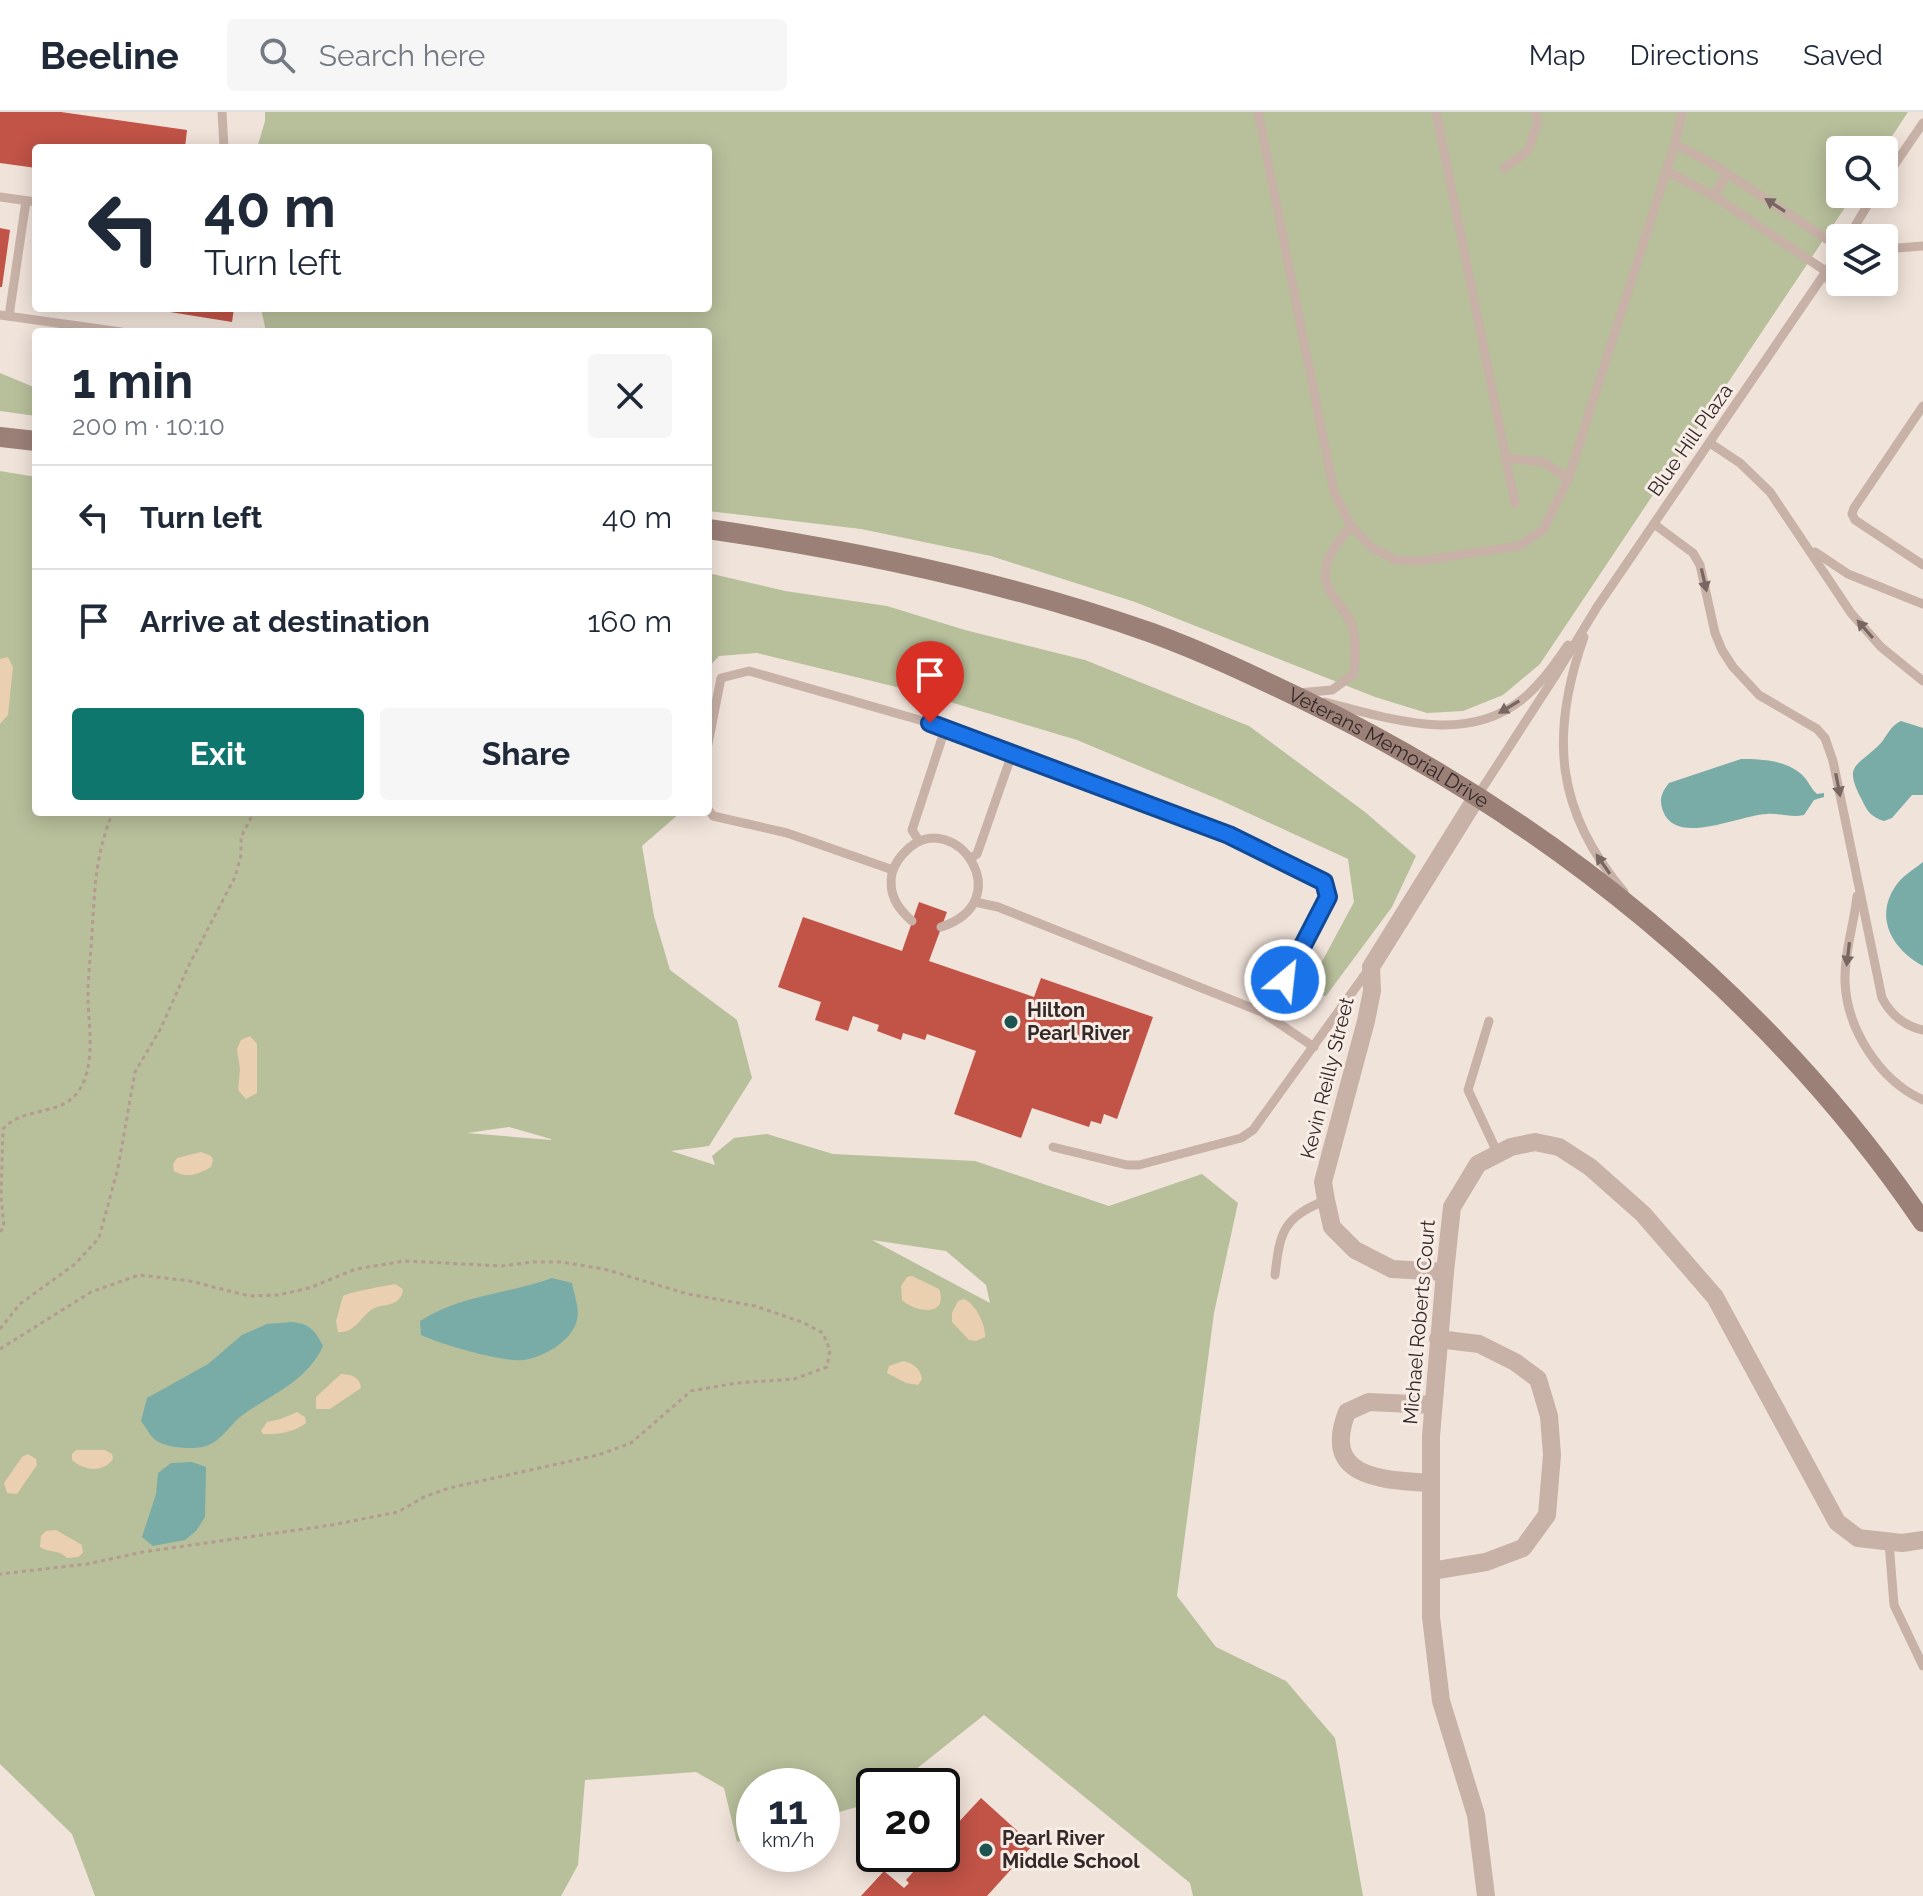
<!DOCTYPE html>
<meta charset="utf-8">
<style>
:root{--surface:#fff;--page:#f6f6f7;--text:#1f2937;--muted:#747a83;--line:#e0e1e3;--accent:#0f766e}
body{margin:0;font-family:Raleway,sans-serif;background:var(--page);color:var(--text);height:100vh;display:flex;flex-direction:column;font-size:30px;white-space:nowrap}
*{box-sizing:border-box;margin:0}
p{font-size:26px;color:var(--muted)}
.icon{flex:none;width:44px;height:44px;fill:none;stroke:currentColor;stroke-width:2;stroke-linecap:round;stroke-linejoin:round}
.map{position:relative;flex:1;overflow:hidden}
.side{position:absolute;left:32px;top:216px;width:680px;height:488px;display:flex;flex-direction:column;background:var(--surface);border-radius:8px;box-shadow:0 4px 20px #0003}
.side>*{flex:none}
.guide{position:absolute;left:32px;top:32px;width:680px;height:168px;border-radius:8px;box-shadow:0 4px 20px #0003;background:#fff;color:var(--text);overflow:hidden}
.tools{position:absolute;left:1826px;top:24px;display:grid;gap:16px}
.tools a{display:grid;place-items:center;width:72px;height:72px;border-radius:8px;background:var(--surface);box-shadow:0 4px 20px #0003;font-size:40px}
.speed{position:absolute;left:736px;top:1656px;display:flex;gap:16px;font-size:40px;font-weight:700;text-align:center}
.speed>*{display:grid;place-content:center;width:104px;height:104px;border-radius:50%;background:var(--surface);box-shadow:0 4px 20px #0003;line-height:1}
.speed small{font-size:20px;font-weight:400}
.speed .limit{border:4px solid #111;border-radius:12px;background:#fff;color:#111}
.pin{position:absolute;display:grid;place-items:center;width:68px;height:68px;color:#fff;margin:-82px -34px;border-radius:50% 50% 50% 0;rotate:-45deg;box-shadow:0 0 8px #0007}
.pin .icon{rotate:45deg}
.me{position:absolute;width:88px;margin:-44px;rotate:28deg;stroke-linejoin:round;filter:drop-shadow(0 0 6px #0008)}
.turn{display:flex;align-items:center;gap:28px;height:168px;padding:0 40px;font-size:36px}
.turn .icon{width:104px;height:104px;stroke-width:2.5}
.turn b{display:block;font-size:56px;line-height:68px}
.round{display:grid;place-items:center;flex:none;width:84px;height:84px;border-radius:8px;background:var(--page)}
.overview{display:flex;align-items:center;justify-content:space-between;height:136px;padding:0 40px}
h1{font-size:48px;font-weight:700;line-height:60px}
.cta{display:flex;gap:16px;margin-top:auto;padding:16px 40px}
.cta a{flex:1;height:92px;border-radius:8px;background:var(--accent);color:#fff;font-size:32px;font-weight:700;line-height:92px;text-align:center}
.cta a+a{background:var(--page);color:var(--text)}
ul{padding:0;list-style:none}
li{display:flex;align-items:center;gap:24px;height:104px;padding:0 40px;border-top:2px solid var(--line)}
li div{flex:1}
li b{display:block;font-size:30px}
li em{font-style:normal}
header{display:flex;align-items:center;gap:48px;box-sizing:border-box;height:112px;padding:0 40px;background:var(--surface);border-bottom:2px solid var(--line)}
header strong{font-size:38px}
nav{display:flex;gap:44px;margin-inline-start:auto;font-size:28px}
.search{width:560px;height:72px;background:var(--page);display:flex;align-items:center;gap:20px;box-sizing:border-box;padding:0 28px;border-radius:8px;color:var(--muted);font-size:30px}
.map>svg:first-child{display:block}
.green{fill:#b8bf9b;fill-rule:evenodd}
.sand{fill:#ebcfb1}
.water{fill:#7aaca7}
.building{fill:#c15347}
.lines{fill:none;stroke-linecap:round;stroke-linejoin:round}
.path{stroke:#b39b91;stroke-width:3;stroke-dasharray:4 4;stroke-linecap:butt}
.lane{stroke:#c8b1a7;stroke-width:9}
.street{stroke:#c8b1a7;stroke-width:18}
.secondary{stroke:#9b8078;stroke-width:20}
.oneway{fill:#776661}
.route-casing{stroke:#114b97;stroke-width:20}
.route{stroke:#1a73e8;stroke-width:14}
.poi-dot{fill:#1e5450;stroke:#f8ede6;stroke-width:3}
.labels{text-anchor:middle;stroke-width:6;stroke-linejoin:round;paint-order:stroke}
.street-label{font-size:20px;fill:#342927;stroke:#f8ede6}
.poi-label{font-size:20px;font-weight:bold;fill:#342927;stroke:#f8ede6;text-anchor:start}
</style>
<header>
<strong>Beeline</strong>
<div class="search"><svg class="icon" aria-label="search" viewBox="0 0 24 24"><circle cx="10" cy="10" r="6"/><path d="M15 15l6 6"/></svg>Search here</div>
<nav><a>Map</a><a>Directions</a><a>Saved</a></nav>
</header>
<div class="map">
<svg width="1923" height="1784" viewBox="0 0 1923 1784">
<rect width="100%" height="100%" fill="#f0e3da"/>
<!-- green -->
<g class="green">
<polygon points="265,0 1908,0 1883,38 1840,38 1840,82 1854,82 1540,552 1503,583 1463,599 1427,601 1375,585 1135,490 991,444 861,417 708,399 708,220 266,220 261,196 708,196 708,36 257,36 265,9"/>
<polygon points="0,261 36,276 36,304 0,299"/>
<path d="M0,359L36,365V700H681L642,734L654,804L670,858L737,908L752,966L709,1034L671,1039L715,1053L712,1044L734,1026L767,1022L833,1042L975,1049L1109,1094L1202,1062L1238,1091L1214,1201L1177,1484L1216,1535L1286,1569L1335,1626L1363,1784H1193L1190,1771L984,1603L895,1674H874V1690L822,1705V1674H754V1725L737,1730L724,1676L696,1660L585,1668L578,1753L561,1784H95L72,1722L0,1652ZM509,1015L551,1027V1028L467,1021ZM872,1128L946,1139L986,1173L990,1191Z"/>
<polygon points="708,461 785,479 887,494 965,518 1085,548 1249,614 1365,700 1416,744 1392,795 1326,884 1305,881 1354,790 1348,747 1220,688 1077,628 913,579 757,541 719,544 708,556"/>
</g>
<!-- sand -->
<g class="sand">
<polygon points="8,545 13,555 8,603 0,612 0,547"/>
<polygon points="250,924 257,932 257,981 246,987 238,978 240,957 237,937 241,928"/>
<path d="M201,1040L211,1044L213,1048L211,1055C199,1062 186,1067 174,1059L173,1052L177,1046Z"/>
<path d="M912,1164L939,1177C949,1205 916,1201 902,1188L901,1174L907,1165Z"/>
<path d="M395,1172L403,1177C402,1183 402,1184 397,1189C389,1195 379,1192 371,1198C360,1206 355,1221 338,1220L336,1209L343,1184C350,1180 385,1174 395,1172Z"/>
<path d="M964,1187C975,1191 986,1213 985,1225L976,1229L969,1228L952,1210V1201L958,1189Z"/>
<path d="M903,1249C913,1251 920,1256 922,1267L918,1273L906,1271L887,1261L889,1254Z"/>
<path d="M341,1262C351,1262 360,1265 361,1276L330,1297H316V1285Z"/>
<path d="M297,1300L305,1305L306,1311C295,1320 277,1323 263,1322L261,1319L267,1310L281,1307Z"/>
<path d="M76,1338H105L112,1342L113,1347C103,1361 84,1359 72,1348V1342Z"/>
<polygon points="28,1342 36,1347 37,1353 17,1382 7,1381 4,1371 22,1345"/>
<path d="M56,1418L82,1433L83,1441L78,1445L67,1446C59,1437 48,1441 40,1435L41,1424L46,1419Z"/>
</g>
<!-- water -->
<g class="water">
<path d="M1901,609L1923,616V683H1912L1892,706L1884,709C1871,705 1867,699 1862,688C1843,652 1856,656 1880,632C1888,623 1890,614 1901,609Z"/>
<path d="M1741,647C1761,647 1784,648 1800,661C1808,667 1810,676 1817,682L1824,681V685L1814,688L1804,703C1792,706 1779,701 1767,702C1739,703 1676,735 1663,699C1659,688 1661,681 1669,671Z"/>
<path d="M1923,750V854C1893,838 1874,806 1895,775C1902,764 1913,758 1923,750Z"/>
<path d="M552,1166L572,1171C574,1183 580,1196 577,1208C572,1229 544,1245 524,1248C504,1251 440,1232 421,1223L420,1209C461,1183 508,1182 552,1166Z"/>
<path d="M291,1210C309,1211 315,1218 323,1234C307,1269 274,1281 244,1302C231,1311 222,1329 206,1334C195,1338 166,1336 157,1329C151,1326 146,1315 141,1309L147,1286L208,1252L242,1223L267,1212Z"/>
<polygon points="192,1350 206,1355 205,1405 196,1419 185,1428 153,1434 142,1425 156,1382 158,1361 171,1351"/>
</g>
<!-- building -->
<g class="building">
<polygon points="0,0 61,0 187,18 185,36 36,36 36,56 0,51"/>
<polygon points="0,116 10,118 2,175 0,175"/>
<polygon points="145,196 234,196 232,210"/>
<polygon points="919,790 947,800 929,849 1034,885 1041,866 1153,905 1117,1007 1104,1002 1101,1012 1091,1009 1089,1015 1032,996 1021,1026 954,1002 976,939 927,922 925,928 903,921 901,928 877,919 879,913 853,904 848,919 815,908 821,890 778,875 803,805 902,839"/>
<polygon points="981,1686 1033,1733 987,1784 861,1784 884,1759 904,1776 909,1771 906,1768 929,1742 942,1742 942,1728"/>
</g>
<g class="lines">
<!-- path -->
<g class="path">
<path d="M0,1120L4,1115L1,1084L3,1017C22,995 60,1004 78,980C97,952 88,914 88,883C88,862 91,841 92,821C95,775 95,743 113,700"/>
<polyline points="0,1217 20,1192 75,1152 99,1126 118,1056 135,960 161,916 189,853 235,765 241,743 241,725 254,700"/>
<polyline points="0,1237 91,1180 139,1163 190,1169 249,1184 278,1183 309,1176 356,1157 405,1149 502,1154 533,1150 561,1150 604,1157 688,1182 755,1194 802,1210 823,1221 830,1238 827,1255 794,1267 737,1271 691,1279 631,1331 598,1343 449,1376 424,1385 398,1400 332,1413 143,1440 87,1452 0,1462"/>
</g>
<!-- lane -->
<g class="lane">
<polyline points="222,0 224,36"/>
<polyline points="1258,0 1334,380 1351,414 1371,435 1396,448 1418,449 1519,434 1543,418 1568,367 1675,32 1682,0"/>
<polyline points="1436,0 1515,391"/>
<polyline points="1675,32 1713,52 1840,136"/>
<polyline points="1504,56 1527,40 1538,10 1535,0"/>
<polyline points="1666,59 1714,84 1827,160"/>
<polyline points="1884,68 1923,11"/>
<polyline points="1714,84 1727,61"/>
<polyline points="0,85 36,90"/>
<polyline points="1848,126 1874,82"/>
<polyline points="1884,137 1923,134"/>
<polyline points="1826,166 1840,155"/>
<polyline points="0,203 121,220"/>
<polyline points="9,204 26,89"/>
<polyline points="1923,294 1854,396 1852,402 1855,408 1923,453"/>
<polyline points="1710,331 1740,351 1770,380 1851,501 1881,535 1923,569"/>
<polyline points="1505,346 1544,350 1568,367"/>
<path d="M1654,412L1693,441L1700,453L1715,521L1722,538L1733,555L1759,583L1817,617L1825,626L1833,649L1882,886C1891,903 1904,914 1923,918"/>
<polyline points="1815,440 1848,462 1923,492"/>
<path d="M1584,525C1549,623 1556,700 1624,780"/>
<path d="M1298,581L1332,578L1354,562C1355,545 1357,529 1352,513C1346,498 1330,485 1326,470C1321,450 1339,428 1351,414"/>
<path d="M1325,590C1388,606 1463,633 1520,589C1540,574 1554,553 1568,533"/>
<polyline points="708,632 721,566 749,559 930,611 1229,723 1324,770 1328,785 1267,903"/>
<polyline points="1478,683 1557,561 1597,495 1840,139"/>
<polyline points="708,697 713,704 787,721 893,758"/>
<polyline points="919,729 912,718 945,617"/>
<polyline points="971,746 977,742 1012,642"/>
<path d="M1857,784C1854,813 1844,841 1845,870C1847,917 1879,968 1923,988"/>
<polyline points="975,790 998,795 1262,900 1314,935"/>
<path d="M912,809C897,796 888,782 892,761C895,751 901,743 909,736C956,696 1020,789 941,815"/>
<polyline points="1489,909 1468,978 1498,1042"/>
<polyline points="1053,1035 1127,1053 1139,1053 1241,1026 1253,1018 1369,857"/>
<path d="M1275,1163C1280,1119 1283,1106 1326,1088"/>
<polyline points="1889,1430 1894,1493 1923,1554"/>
</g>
<!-- street -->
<g class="street">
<polyline points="1445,1160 1392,1157 1355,1138 1332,1115 1326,1088 1323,1070 1366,909 1372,879 1371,855 1478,683"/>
<path d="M1431,1371C1383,1368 1321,1367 1347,1300L1369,1290L1433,1293"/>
<polyline points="1431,1459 1486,1450 1523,1436 1547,1403 1552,1343 1549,1304 1538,1267 1515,1250 1479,1232 1438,1227"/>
<polyline points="1486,1784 1476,1703 1441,1589 1431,1505 1431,1324 1445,1160 1452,1095 1478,1052 1511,1035 1535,1030 1559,1035 1590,1055 1643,1102 1715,1185 1837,1410 1858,1426 1902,1431 1923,1428"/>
</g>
<!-- secondary -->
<g class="secondary">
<polyline points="0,325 36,329"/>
<path id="s1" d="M708,417C859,439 1008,470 1152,521C1204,540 1254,564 1304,588C1549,707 1769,884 1923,1110"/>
</g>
</g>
<!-- one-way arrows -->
<defs><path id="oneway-solid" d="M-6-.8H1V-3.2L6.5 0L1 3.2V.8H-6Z" transform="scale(2)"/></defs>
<g class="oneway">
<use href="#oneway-solid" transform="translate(1775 93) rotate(-147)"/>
<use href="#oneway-solid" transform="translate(1704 468) rotate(77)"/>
<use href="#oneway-solid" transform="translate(1865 517) rotate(-131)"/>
<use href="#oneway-solid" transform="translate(1509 595) rotate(149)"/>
<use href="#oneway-solid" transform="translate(1838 673) rotate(79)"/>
<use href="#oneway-solid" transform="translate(1603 752) rotate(-125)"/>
<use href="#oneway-solid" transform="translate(1848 842) rotate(97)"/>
</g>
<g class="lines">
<!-- route casing -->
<g class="route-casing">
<polyline id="route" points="930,611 1229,723 1324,770 1328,785 1285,868"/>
</g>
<!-- route -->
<use href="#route" class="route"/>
</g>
<!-- markers -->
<g class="poi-dot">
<circle cx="1011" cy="910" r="8"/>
<circle cx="986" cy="1738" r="8"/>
</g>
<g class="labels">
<!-- street labels -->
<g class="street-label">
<text transform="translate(1690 328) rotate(-55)" y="7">Blue Hill Plaza</text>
<text dy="7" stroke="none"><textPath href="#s1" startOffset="720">Veterans Memorial Drive</textPath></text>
<text transform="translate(1327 966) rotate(-76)" y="7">Kevin Reilly Street</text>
<text transform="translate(1419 1210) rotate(-85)" y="7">Michael Roberts Court</text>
</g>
<!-- poi labels -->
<g class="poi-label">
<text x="1027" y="905">Hilton<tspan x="1027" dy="23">Pearl River</tspan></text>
<text x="1002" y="1733">Pearl River<tspan x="1002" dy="23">Middle School</tspan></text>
</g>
</g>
</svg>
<div class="tools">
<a><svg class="icon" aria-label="search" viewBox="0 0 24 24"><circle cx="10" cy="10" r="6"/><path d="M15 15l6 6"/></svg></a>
<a><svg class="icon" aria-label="layers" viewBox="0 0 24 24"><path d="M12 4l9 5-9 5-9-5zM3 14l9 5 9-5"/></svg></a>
</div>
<div class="speed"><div>11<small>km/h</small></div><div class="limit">20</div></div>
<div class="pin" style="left:930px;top:611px;background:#d93025"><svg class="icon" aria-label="arrive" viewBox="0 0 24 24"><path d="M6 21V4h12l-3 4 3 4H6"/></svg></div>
<svg class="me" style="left:1285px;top:868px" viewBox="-20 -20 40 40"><circle r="17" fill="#1a73e8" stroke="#fff" stroke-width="3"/><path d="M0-11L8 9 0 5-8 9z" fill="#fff"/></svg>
<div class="guide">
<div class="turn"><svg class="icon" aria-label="left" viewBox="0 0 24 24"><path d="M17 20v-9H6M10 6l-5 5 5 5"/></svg><div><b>40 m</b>Turn left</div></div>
</div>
<section class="side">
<div class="overview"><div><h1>1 min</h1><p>200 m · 10:10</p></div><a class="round"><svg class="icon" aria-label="close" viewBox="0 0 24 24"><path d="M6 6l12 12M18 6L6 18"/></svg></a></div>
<ul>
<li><svg class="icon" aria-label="left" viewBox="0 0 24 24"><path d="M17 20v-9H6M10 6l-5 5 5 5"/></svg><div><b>Turn left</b></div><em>40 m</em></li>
<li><svg class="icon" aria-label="arrive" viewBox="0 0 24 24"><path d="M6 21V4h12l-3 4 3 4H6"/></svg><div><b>Arrive at destination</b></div><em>160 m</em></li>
</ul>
<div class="cta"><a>Exit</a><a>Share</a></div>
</section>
</div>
